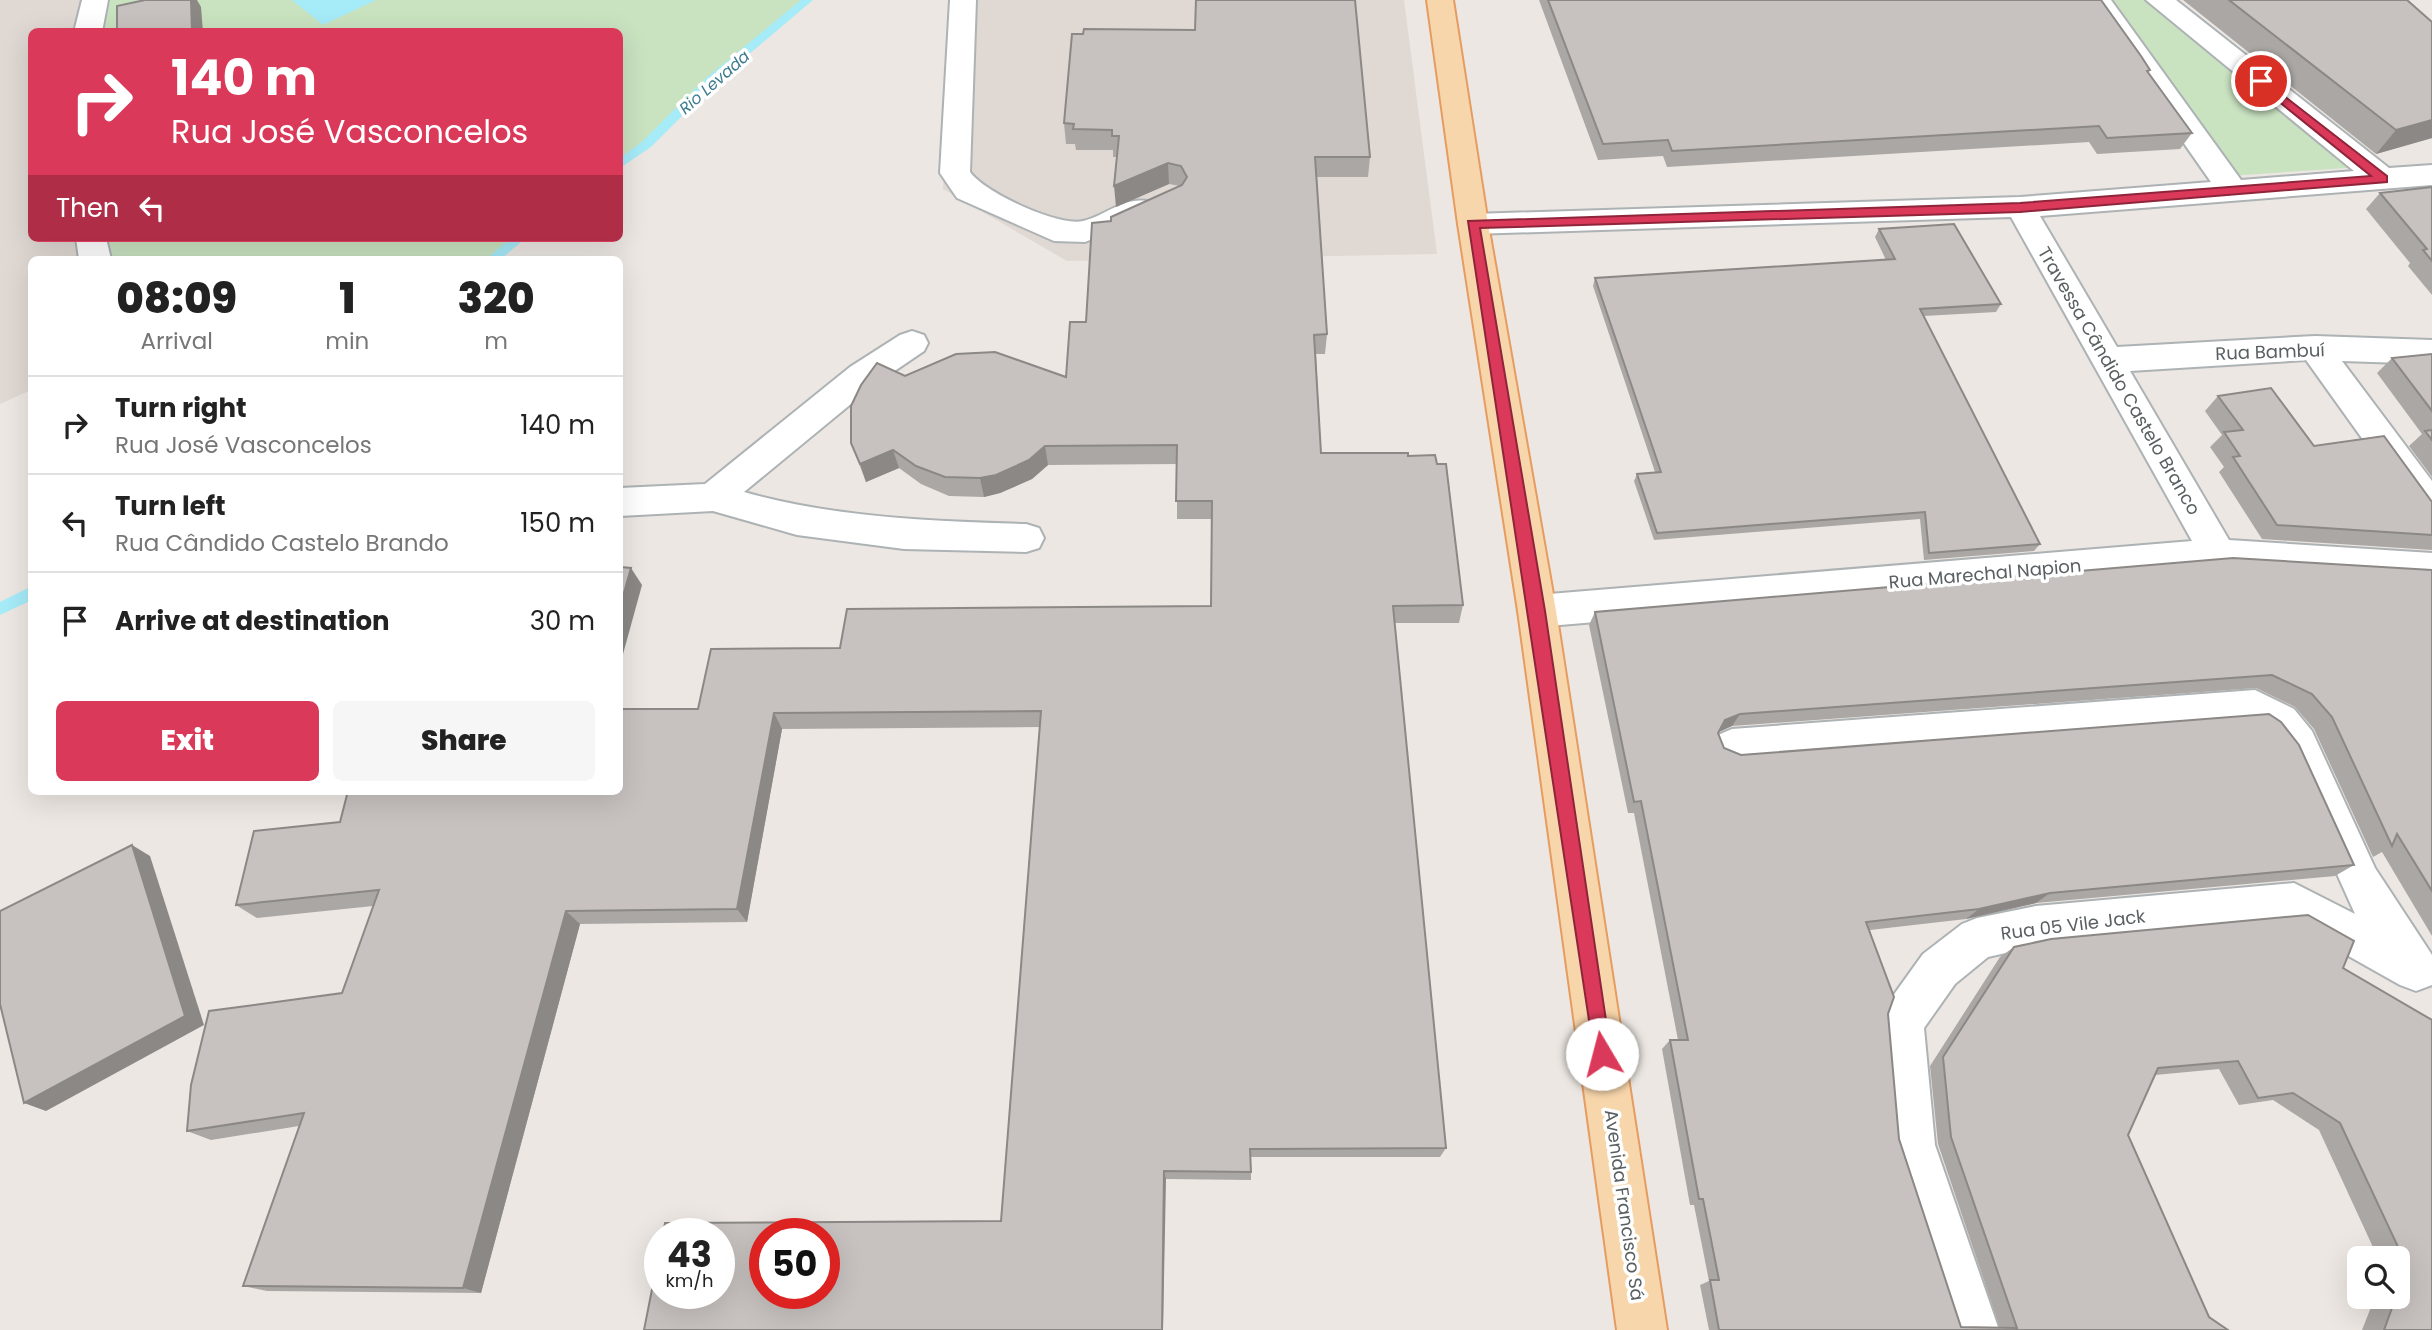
<!DOCTYPE html>
<meta charset="utf-8">
<style>
:root{--surface:#fff;--page:#f6f6f6;--text:#222;--muted:#767676;--line:#e0e0e0;--accent:#db3959}
body{margin:0;font-family:Poppins,sans-serif;background:var(--page);color:var(--text);height:100vh;display:flex;flex-direction:column;font-size:26px;white-space:nowrap}
*{box-sizing:border-box;margin:0}
p{font-size:23px;color:var(--muted)}
.icon{flex:none;width:38px;height:38px;fill:none;stroke:currentColor;stroke-width:2;stroke-linecap:round;stroke-linejoin:round}
.map{position:relative;flex:1;overflow:hidden}
.drawer{position:absolute;left:28px;top:256px;width:595px;height:539px;display:flex;flex-direction:column;background:var(--surface);border-radius:10px;box-shadow:0 7px 28px #0002}
.drawer>*{flex:none}
.top-card{position:absolute;left:28px;top:28px;width:595px;height:214px;border-radius:10px;box-shadow:0 7px 28px #0002;background:#db3959;color:#fff;overflow:hidden}
.controls{position:absolute;left:2347px;top:1246px;display:grid;gap:14px}
.controls a{display:grid;place-items:center;width:63px;height:63px;border-radius:10px;background:var(--surface);box-shadow:0 7px 28px #0002;font-size:35px}
.speed{position:absolute;left:644px;top:1218px;display:flex;gap:14px;font-size:35px;font-weight:700;text-align:center}
.speed>*{display:grid;place-content:center;width:91px;height:91px;border-radius:50%;background:var(--surface);box-shadow:0 7px 28px #0002;line-height:1}
.speed small{font-size:18px;font-weight:400}
.speed .limit{border:10px solid #d22;background:#fff;color:#111}
.pin{position:absolute;display:grid;place-items:center;width:60px;height:60px;color:#fff;margin:-30px;border:4px solid #fff;border-radius:50%;box-shadow:0 2px 7px #0007}
.me{position:absolute;width:77px;margin:-38px;rotate:352deg;stroke-linejoin:round;filter:drop-shadow(0 0 5px #0008)}
.turn{display:flex;align-items:center;gap:24px;height:147px;padding:0 28px;font-size:32px}
.turn .icon{width:91px;height:91px;stroke-width:2.5}
.turn b{display:block;font-size:49px;line-height:60px}
.then{display:flex;align-items:center;height:66px;padding:0 28px;background:#0003;gap:14px;font-size:26px}
.eta{display:flex;justify-content:space-evenly;align-items:center;height:119px;text-align:center}
.eta b{font-size:42px;font-weight:800;line-height:49px}
.primary-button{display:flex;gap:14px;margin-top:auto;padding:14px 28px}
.primary-button a{flex:1;height:80px;border-radius:10px;background:var(--accent);color:#fff;font-size:28px;font-weight:800;line-height:80px;text-align:center}
.primary-button a+a{background:var(--page);color:var(--text)}
ul{padding:0;list-style:none}
li{display:flex;align-items:center;gap:21px;height:98px;padding:0 28px;border-top:2px solid var(--line)}
li div{flex:1}
li b{display:block;font-size:26px}
li em{font-style:normal}
.map>svg:first-child{display:block}
.education{fill:#dfd8d3}
.green{fill:#c9e2c0}
.water{fill:#a6ebf8}
.lines{fill:none;stroke-linecap:round;stroke-linejoin:round}
.stream{fill:#a6ebf8;fill-rule:evenodd}
.minor-casing{stroke:#adb2b4;stroke-width:4}
.major-casing{stroke:#e69c61;stroke-width:4}
.minor{fill:#fff;fill-rule:evenodd}
.major{fill:#f8d6ab;fill-rule:evenodd}
.wall{fill:#aba7a4}
.shaded-wall{fill:#8b8886}
.building{fill:#c7c2bf;stroke:#8b8886;stroke-width:2;fill-rule:evenodd}
.route{fill:#db3959;stroke:#8e253a;stroke-width:2}
.labels{text-anchor:middle;stroke-width:7;stroke-linejoin:round;paint-order:stroke}
.far-water-label{font-size:16px;font-style:italic;fill:#3c7c8f;stroke:#fff}
.street-label{font-size:18px;fill:#5a6062;stroke:#fff}
</style>
<div class="map">
<svg width="2432" height="1330" viewBox="0 0 2432 1330">
<rect width="100%" height="100%" fill="#ece7e2"/>
<!-- education -->
<g class="education">
<polygon points="0,0 95,0 88,31 32,32 32,238 91,238 95,259 32,259 31,390 0,404"/>
<polygon points="955,0 1404,0 1437,254 1067,261 943,189"/>
</g>
<!-- green -->
<g class="green">
<polygon points="95,0 808,0 710,81 647,144 620,164 620,32 88,32"/>
<polygon points="2109,0 2155,0 2361,167 2229,176"/>
<polygon points="91,238 520,238 492,259 95,259"/>
</g>
<!-- water -->
<polygon class="water" points="292,0 376,0 323,25"/>
<g class="lines">
<!-- stream -->
<g class="stream">
<polygon points="801,0 813,0 714,84 651,147 620,168 620,158 643,141 706,78"/>
<polygon points="511,238 526,238 501,259 486,259"/>
<polygon points="32,586 32,600 0,615 0,602"/>
</g>
<!-- minor casing -->
<g class="minor-casing">
<g id="minor">
<polygon points="82,0 108,0 102,32 74,32"/>
<path d="M950,0H976L970,172C984,192 1058,227 1083,221C1106,216 1125,195 1150,202L1154,209L1150,216L1085,242L1054,241L957,198L940,173Z"/>
<polygon points="2084,0 2111,0 2241,180 2354,171 2146,0 2176,0 2389,168 2432,165 2432,185 2040,216 2117,347 2315,336 2432,340 2432,364 2342,361 2432,481 2432,522 2419,518 2306,360 2130,371 2229,540 2432,553 2432,583 2218,569 1537,627 1524,622 1518,611 1524,600 1537,595 2192,541 2011,217 1473,234 1462,231 1458,224 1462,217 1473,214 2020,197 2211,182"/>
<polygon points="76,238 106,238 111,259 79,259"/>
<path d="M912,331L924,335L928,343L924,351L874,385L744,492C837,518 930,521 1026,524L1039,528L1044,538L1039,548L1026,552L904,549L797,535L713,511L620,516V488L705,484L850,367L900,335Z"/>
<polygon points="2255,690 2294,709 2312,731 2375,868 2432,955 2432,985 2416,991 2400,985 2290,923 2036,946 1988,957 1955,984 1924,1028 1935,1145 1999,1330 1949,1330 1889,1145 1879,1023 1885,1007 1923,954 1962,924 1977,918 2036,906 2294,883 2355,914 2284,756 2266,733 2253,724 1732,765 1718,759 1712,747 1718,735 1732,729"/>
</g>
</g>
<!-- major casing -->
<g class="major-casing">
<polygon id="major" points="1427,0 1453,0 1488,224 1556,611 1667,1330 1617,1330 1518,611 1458,224"/>
</g>
<!-- minor -->
<use href="#minor" class="minor"/>
<!-- major -->
<use href="#major" class="major"/>
</g>
<!-- wall -->
<g class="wall">
<polygon points="1539,0 2101,0 2150,70 2148,73 2192,133 2180,149 2097,154 2089,142 1667,167 1663,156 1598,160"/>
<polygon points="2183,0 2407,0 2432,138 2376,154"/>
<polygon points="1072,34 1370,157 1368,177 1317,177 1327,334 1325,354 1316,354 1321,453 1408,456 1463,605 1459,623 1394,623 1446,1148 1440,1157 1251,1157 1251,1180 1166,1179 1001,1221 1040,727 782,729 747,922 580,924 481,1293 267,1291 243,1286 299,1126 211,1140 187,1131 342,993 373,906 257,918 236,905 340,822 698,709 840,648 1211,606 1211,519 1177,519 1177,464 1048,465 1032,479 1000,493 984,497 949,496 921,484 899,468 866,482 851,443 905,376 1066,377 1086,322 1111,221 1180,186 1169,184 1116,207 1117,157 1113,157 1113,150 1076,150 1075,144 1066,144 1064,123"/>
<polygon points="2432,187 2432,295 2408,266 2410,263 2366,209 2380,193"/>
<polygon points="1879,229 2001,304 1996,312 1924,316 2040,544 2034,551 1924,560 1920,519 1654,540 1634,481 1637,474 1655,472 1593,286 1595,278 1886,260 1875,237"/>
<polygon points="2432,354 2432,477 2409,446 2422,434 2377,373 2392,358"/>
<polygon points="2218,396 2314,446 2432,502 2432,550 2262,539 2219,472 2224,467 2210,447 2222,435 2205,411"/>
<polygon points="2432,570 2432,936 2382,852 2373,857 2314,729 2295,707 2256,688 1732,726 1718,732 1718,733 1724,748 1741,755 2354,865 2335,876 2036,903 1966,919 1870,930 1888,1014 1899,1139 1961,1327 2000,1328 1938,1144 1930,1066 2000,957 2014,947 2343,968 2432,1330 2362,1330 2375,1297 2398,1297 2398,1258 2378,1258 2319,1130 2273,1100 2239,1105 2219,1069 2155,1075 2128,1135 2209,1317 2228,1330 1709,1330 1700,1285 1709,1281 1694,1205 1690,1205 1662,1049 1670,1040 1678,1040 1634,813 1628,813 1589,625 1595,612"/>
</g>
<!-- shaded-wall -->
<g class="shaded-wall">
<polygon points="191,0 197,0 201,7 203,32 192,32"/>
<polygon points="2432,120 2432,138 2376,154 2396,130"/>
<polygon points="1168,163 1169,184 1116,207 1114,186"/>
<polygon points="1045,446 1048,465 1032,479 1000,493 984,497 980,478"/>
<polygon points="893,450 899,468 866,482 860,464"/>
<polygon points="631,568 642,585 620,665 620,607"/>
<polygon points="774,713 782,729 747,922 737,909"/>
<polygon points="1740,714 1732,726 1717,733 1725,720"/>
<polygon points="132,845 150,856 204,1025 46,1111 24,1103"/>
<polygon points="2050,893 2036,903 1966,919 1979,909"/>
<polygon points="566,911 580,924 481,1293 463,1288"/>
<polygon points="1164,1171 1166,1179 1163,1330 1162,1330"/>
</g>
<!-- building -->
<g class="building">
<polygon points="145,0 191,0 192,32 117,32 117,6"/>
<path d="M1196,0H1355L1370,157H1315L1327,334L1314,335L1321,453H1408V456L1435,455L1437,464H1446L1463,605L1393,606L1446,1148L1250,1149L1251,1172L1164,1171L1162,1330H644L660,1249V1293H719V1234H663L665,1223L1001,1221L1041,711L774,713L737,909L566,911L463,1288L243,1286L304,1113L187,1131L191,1085L209,1011L342,993L379,890L236,905L254,831L340,822L348,791H620V709H698L711,649L840,648L847,609L1211,606L1212,501H1176L1177,445L1045,446L1029,460L996,475L980,478L945,477L916,466L893,450L860,464L851,443V406L861,385L877,363L905,376L956,354L995,352L1066,377L1070,322H1086L1092,223L1111,221V217L1182,185L1187,177L1181,166L1168,163L1114,186L1119,136H1112V130L1073,129L1074,124L1064,123L1072,34H1083L1084,29L1195,30ZM765,1234H824V1293H765Z"/>
<polygon points="1548,0 2101,0 2141,56 2150,70 2147,71 2192,133 2107,138 2099,126 1672,151 1668,140 1603,144"/>
<polygon points="2229,0 2407,0 2432,22 2432,120 2396,130"/>
<polygon points="2432,187 2432,261 2423,250 2427,249 2380,193"/>
<polygon points="1954,224 2001,304 1920,309 2040,544 1929,553 1925,512 1657,533 1637,474 1661,472 1595,278 1895,259 1879,229"/>
<polygon points="2432,354 2432,411 2392,358"/>
<polygon points="2271,388 2314,446 2384,436 2432,502 2432,535 2277,525 2233,457 2240,456 2224,432 2243,430 2218,396"/>
<polygon points="2432,430 2432,440 2425,431"/>
<polygon points="2233,558 2432,570 2432,891 2397,834 2392,846 2332,717 2312,694 2272,675 1740,714 1725,720 1718,733 1724,748 1741,755 2269,714 2281,722 2299,745 2354,865 2050,893 1979,909 1866,922 1894,997 1888,1014 1899,1139 1961,1327 2017,1328 1951,1137 1943,1057 2014,947 2051,939 2308,915 2354,941 2343,968 2432,1020 2432,1330 2384,1330 2396,1297 2398,1297 2398,1293 2407,1266 2340,1123 2293,1093 2258,1098 2238,1061 2158,1068 2128,1135 2209,1317 2228,1330 1719,1330 1710,1280 1719,1280 1703,1199 1699,1199 1670,1040 1688,1040 1641,801 1634,802 1595,612"/>
<polygon points="620,567 631,568 620,607"/>
<polygon points="132,845 185,1016 24,1103 0,1004 0,911"/>
</g>
<!-- route -->
<polygon class="route" points="2261,78 2387,176 2387,182 2020,212 1480,228 1545,611 1611,1054 1608,1060 1602,1063 1595,1060 1468,221 2020,203 2371,176 2257,84 2255,81"/>
<g class="labels">
<!-- far-water labels -->
<g class="far-water-label">
<text transform="translate(714 82) rotate(-41)" y="6">Rio Levada</text>
</g>
<!-- street labels -->
<g class="street-label">
<text transform="translate(2270 352) rotate(-2)" y="6">Rua Bambuí</text>
<text transform="translate(2119 381) rotate(60)" y="6">Travessa Cândido Castelo Branco</text>
<text transform="translate(1985 574) rotate(-5)" y="6">Rua Marechal Napion</text>
<text transform="translate(2073 925) rotate(-7)" y="6">Rua 05 Vile Jack</text>
<text transform="translate(1624 1205) rotate(82)" y="6">Avenida Francisco Sá</text>
</g>
</g>
</svg>
<div class="controls">
<a><svg class="icon" aria-label="search" viewBox="0 0 24 24"><circle cx="10" cy="10" r="6"/><path d="M15 15l6 6"/></svg></a>
</div>
<div class="speed"><div>43<small>km/h</small></div><div class="limit">50</div></div>
<div class="pin" style="left:2261px;top:81px;background:#d93025"><svg class="icon" aria-label="arrive" viewBox="0 0 24 24"><path d="M6 21V4h12l-3 4 3 4H6"/></svg></div>
<svg class="me" style="left:1602px;top:1054px" viewBox="-20 -20 40 40"><circle r="19" fill="#fff"/><path d="M0-13L10 11 0 6-10 11z" fill="#db3959"/></svg>
<div class="top-card">
<div class="turn"><svg class="icon" aria-label="right" viewBox="0 0 24 24"><path d="M7 20v-9h11M14 6l5 5-5 5"/></svg><div><b>140 m</b>Rua José Vasconcelos</div></div>
<div class="then">Then<svg class="icon" aria-label="left" viewBox="0 0 24 24"><path d="M17 20v-9H6M10 6l-5 5 5 5"/></svg></div>
</div>
<section class="drawer">
<div class="eta">
<div><b>08:09</b><p>Arrival</p></div>
<div><b>1</b><p>min</p></div>
<div><b>320</b><p>m</p></div>
</div>
<ul>
<li><svg class="icon" aria-label="right" viewBox="0 0 24 24"><path d="M7 20v-9h11M14 6l5 5-5 5"/></svg><div><b>Turn right</b><p>Rua José Vasconcelos</p></div><em>140 m</em></li>
<li><svg class="icon" aria-label="left" viewBox="0 0 24 24"><path d="M17 20v-9H6M10 6l-5 5 5 5"/></svg><div><b>Turn left</b><p>Rua Cândido Castelo Brando</p></div><em>150 m</em></li>
<li><svg class="icon" aria-label="arrive" viewBox="0 0 24 24"><path d="M6 21V4h12l-3 4 3 4H6"/></svg><div><b>Arrive at destination</b></div><em>30 m</em></li>
</ul>
<div class="primary-button"><a>Exit</a><a>Share</a></div>
</section>
</div>
